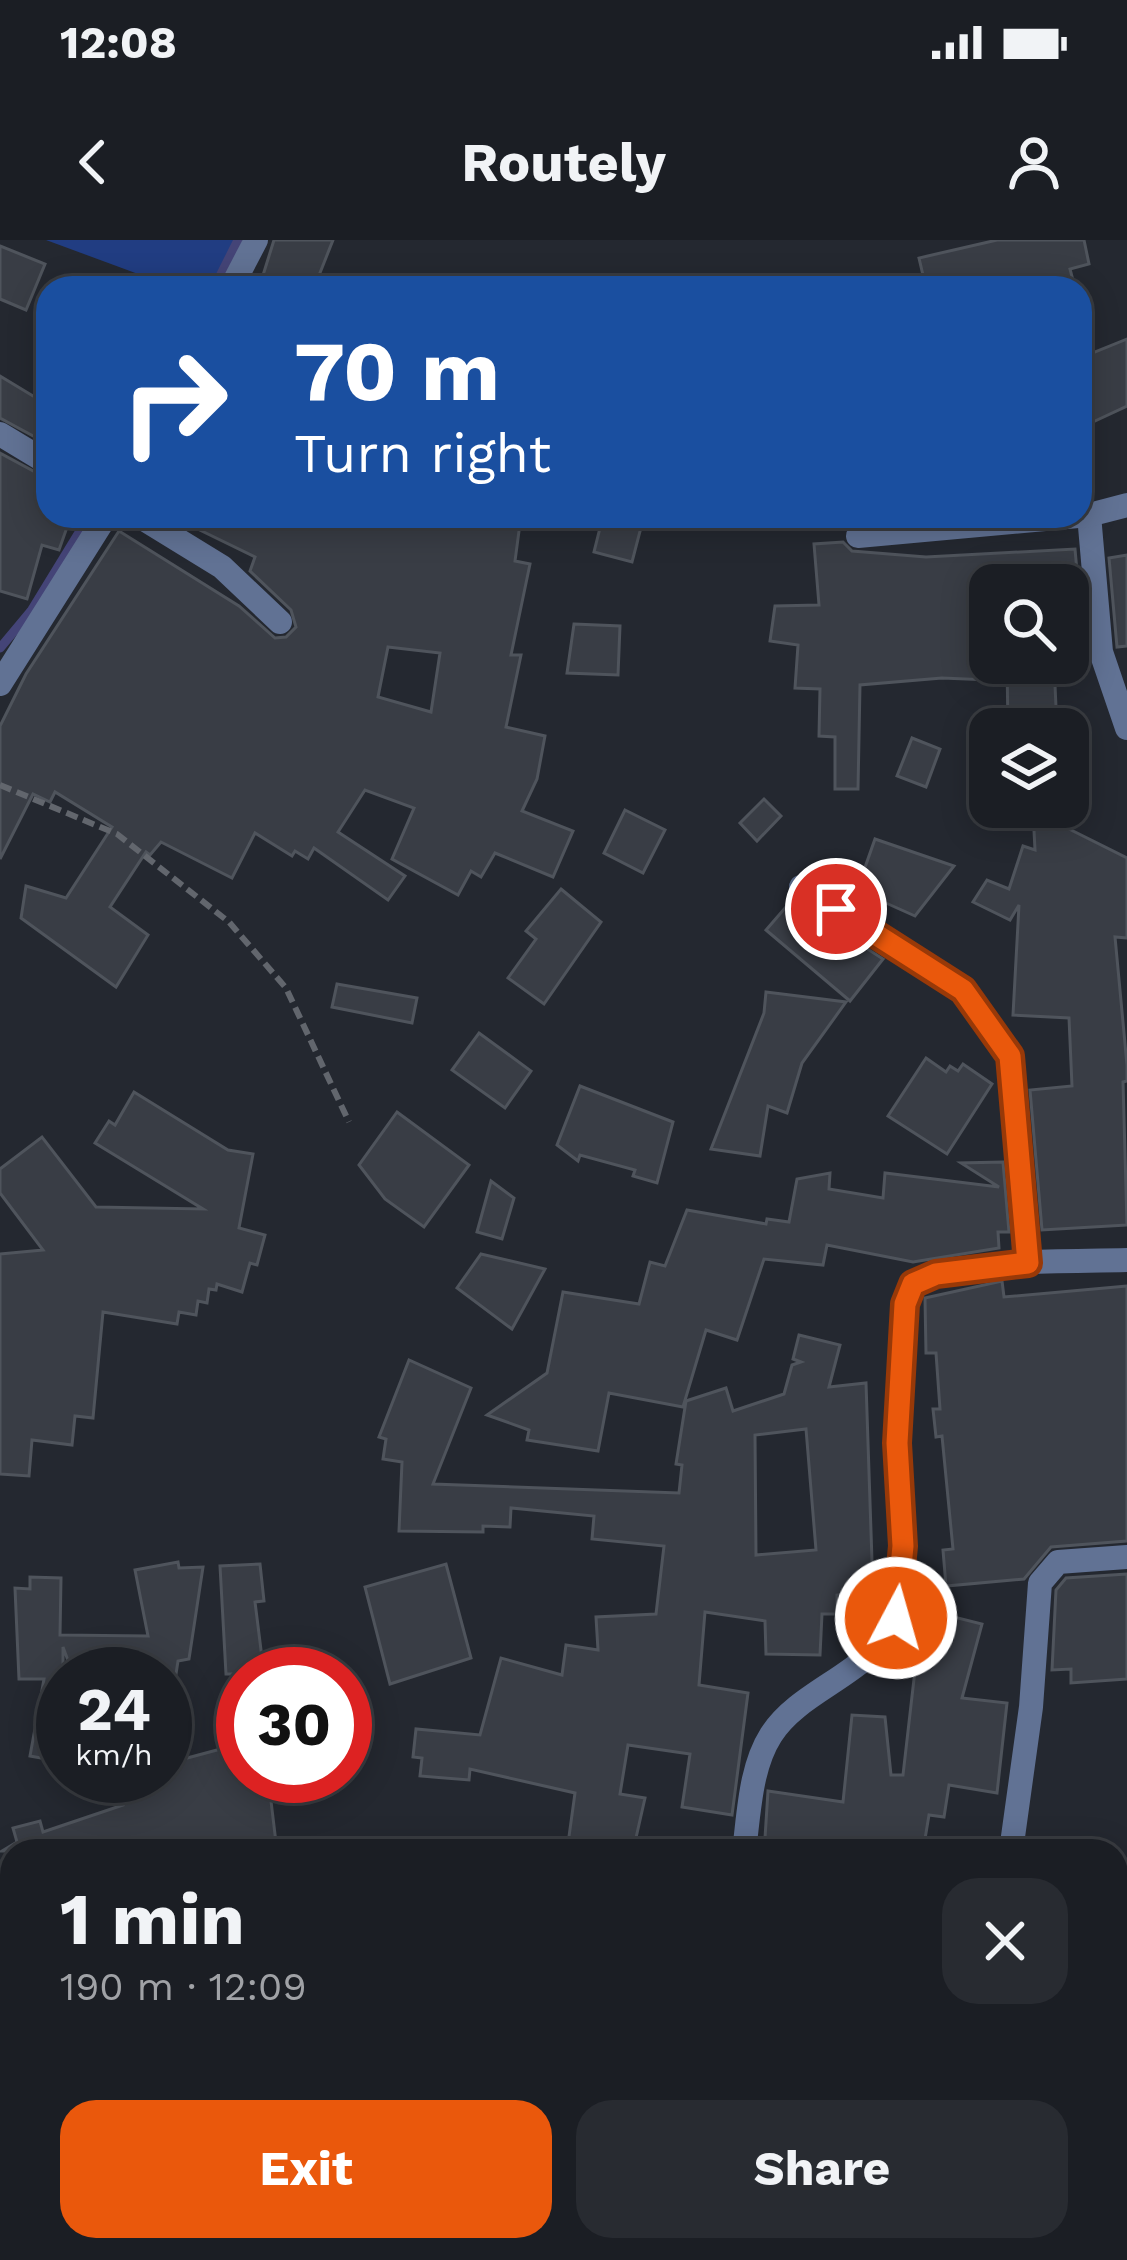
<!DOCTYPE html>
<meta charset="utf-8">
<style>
:root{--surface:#1b1e24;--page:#282b31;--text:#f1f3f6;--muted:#a0a2a6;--line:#393c41;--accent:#ea580c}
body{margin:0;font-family:"Work Sans",sans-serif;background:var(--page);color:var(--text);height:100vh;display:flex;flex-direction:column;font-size:45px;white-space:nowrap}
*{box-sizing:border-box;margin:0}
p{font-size:39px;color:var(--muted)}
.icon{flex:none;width:66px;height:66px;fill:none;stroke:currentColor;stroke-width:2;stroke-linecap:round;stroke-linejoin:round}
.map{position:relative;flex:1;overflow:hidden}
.side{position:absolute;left:0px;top:1599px;width:1128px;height:423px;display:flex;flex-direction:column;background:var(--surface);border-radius:36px 36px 0 0;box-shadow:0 6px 30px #0003,0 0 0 3px var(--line)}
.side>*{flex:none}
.top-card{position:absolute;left:36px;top:36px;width:1056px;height:252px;border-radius:36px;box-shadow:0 6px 30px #0003,0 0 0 3px var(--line);background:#1a4fa0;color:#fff;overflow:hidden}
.fabs{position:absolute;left:969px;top:324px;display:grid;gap:24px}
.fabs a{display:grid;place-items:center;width:120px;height:120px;border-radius:24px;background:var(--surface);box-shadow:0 6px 30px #0003,0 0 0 3px var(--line);font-size:60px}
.speed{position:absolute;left:36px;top:1407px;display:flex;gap:24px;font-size:60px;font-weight:700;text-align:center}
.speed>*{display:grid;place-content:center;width:156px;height:156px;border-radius:50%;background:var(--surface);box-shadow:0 6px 30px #0003,0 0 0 3px var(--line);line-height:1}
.speed small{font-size:30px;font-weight:400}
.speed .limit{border:18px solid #d22;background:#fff;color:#111}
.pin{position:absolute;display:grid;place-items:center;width:102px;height:102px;color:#fff;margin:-51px;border:6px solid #fff;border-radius:50%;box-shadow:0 3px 12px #0007}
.me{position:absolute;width:132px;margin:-66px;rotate:6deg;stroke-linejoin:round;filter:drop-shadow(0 0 9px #0008)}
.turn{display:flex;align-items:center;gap:42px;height:252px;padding:0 60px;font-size:54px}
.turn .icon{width:156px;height:156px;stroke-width:2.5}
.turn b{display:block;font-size:84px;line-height:102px}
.round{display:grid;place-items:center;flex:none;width:126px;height:126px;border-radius:36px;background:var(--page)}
.head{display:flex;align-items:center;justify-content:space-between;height:204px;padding:0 60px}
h1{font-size:72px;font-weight:700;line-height:90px}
.primary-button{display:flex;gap:24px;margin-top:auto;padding:24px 60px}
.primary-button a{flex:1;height:138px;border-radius:36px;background:var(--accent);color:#fff;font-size:48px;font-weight:700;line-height:138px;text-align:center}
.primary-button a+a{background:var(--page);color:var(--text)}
.status{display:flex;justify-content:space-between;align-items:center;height:84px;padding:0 60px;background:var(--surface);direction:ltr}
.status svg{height:33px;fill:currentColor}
header{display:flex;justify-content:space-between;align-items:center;height:156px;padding:0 60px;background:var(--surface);font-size:54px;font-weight:700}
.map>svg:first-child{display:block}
.green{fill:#213d82}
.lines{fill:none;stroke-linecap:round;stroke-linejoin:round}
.stream{stroke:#447;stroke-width:9}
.building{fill:#393d45;stroke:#4f545c;stroke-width:3;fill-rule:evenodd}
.path{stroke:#62666d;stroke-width:6;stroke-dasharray:12 6;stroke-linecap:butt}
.minor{stroke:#617294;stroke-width:24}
.route-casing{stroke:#983908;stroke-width:30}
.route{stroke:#ea580c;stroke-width:21}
</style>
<div class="status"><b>12:08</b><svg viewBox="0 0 49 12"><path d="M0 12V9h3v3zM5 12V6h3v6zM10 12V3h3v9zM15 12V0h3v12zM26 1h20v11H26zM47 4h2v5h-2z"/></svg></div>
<header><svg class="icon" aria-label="back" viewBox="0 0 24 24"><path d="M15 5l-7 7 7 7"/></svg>Routely<svg class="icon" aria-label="person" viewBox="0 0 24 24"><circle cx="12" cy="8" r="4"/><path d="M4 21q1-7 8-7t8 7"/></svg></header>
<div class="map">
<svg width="1127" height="2020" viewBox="0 0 1127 2020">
<rect width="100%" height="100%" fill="#242830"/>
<!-- green -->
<polygon class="green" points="46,0 237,0 214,48 176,48"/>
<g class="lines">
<!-- stream -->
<g class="stream">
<polyline points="214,48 238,0"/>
<polyline points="0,408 31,371 89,276"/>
</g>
</g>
<!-- building -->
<g class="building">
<polygon points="274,0 333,0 314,48 259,48"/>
<polygon points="997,0 1084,0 1089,24 1070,29 1075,48 926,48 919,18"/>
<polygon points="0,6 45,24 26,70 0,59"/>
<polygon points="1127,99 1127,166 1080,188 1080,118"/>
<polygon points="0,136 48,165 48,204 0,178"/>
<polygon points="0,213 48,239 48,276 71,276 59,310 42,305 27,359 0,351"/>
<path d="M171,276H521L515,321L530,324L511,415H521L506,487L545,496L537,539L522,571L573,591L553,637L495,613L481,637L471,631L458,655L392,619L414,568L365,550L338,592L405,636L388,660L314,608L308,619L295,611L292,616L255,593L232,638L161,602L150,615L146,612L110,667L148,695L116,747L21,678L26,646L66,658L112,587L55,552L50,562L33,554L0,619V486L26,434L119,291L239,366L275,398L286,397L296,387L291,370L250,331L255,317ZM388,407L440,413L431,472L378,457Z"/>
<polygon points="603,276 644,276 632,322 594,312"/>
<polygon points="843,302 852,311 926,317 1075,309 1084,410 1068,411 1068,345 990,345 989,440 942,438 860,445 858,549 835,549 835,497 819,496 820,449 795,448 798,405 770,401 775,366 819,365 814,304"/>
<polygon points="1127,315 1127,406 1117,407 1109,318"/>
<polygon points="574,384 620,386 618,435 567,433"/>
<polygon points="1007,423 1054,423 1057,489 1008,489"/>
<polygon points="912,498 940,509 926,547 897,536"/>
<polygon points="764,559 781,576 757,601 740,583"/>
<polygon points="625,570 665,590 643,633 604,613"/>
<polygon points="1033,571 1127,618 1127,698 1115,697 1127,825 1127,841 1123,842 1127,985 1042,990 1030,850 1072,846 1069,778 1013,775 1019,665 1010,680 973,662 987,640 1009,649 1023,606 1035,610"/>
<polygon points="875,599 954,626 915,676 857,650"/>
<polygon points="561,649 601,682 544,764 508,738 536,699 526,691"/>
<polygon points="792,660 883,719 850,761 766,690"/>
<polygon points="337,744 417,758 412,783 332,767"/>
<polygon points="766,752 846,762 802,823 787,873 768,866 760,916 711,909 764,773"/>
<polygon points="479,793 531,831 505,868 452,830"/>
<polygon points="926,818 946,832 950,826 958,831 963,824 992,844 947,914 888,876"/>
<polygon points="580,846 673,882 657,943 633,936 635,930 580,915 578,921 557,905"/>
<polygon points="134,852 228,910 253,914 239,988 265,995 257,1025 250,1023 242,1052 217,1044 216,1050 209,1049 207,1063 198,1061 196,1075 179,1072 177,1084 103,1072 93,1178 75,1176 72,1205 32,1200 29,1236 0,1234 0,1014 43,1010 0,953 0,929 42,897 96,967 203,969 95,903 109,881 115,885"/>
<polygon points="397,872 469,925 424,987 385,959 359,925"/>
<polygon points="1003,922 1009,992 998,992 999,1008 913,1022 827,1005 823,1025 764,1019 737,1100 706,1090 683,1167 609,1153 598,1211 527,1200 529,1190 487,1175 547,1133 563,1052 639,1064 650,1022 665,1026 687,970 766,984 767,979 789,982 797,939 830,933 829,949 883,958 885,933 999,947 961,923"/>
<polygon points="491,941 514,958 502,999 477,992"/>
<polygon points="481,1014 545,1029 512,1089 457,1048"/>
<polygon points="1002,1041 1004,1057 1127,1046 1127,1301 1051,1307 1024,1339 946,1346 943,1310 953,1309 942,1196 936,1197 933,1169 940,1169 936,1113 926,1113 925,1058"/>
<path d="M799,1095L840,1105L829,1147L866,1143L873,1351L837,1355V1374H822L820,1415L766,1414L765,1381L705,1372L699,1445L748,1453L732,1575L682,1567L690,1514L628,1505L620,1554L645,1558L633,1611H567L575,1553L470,1529L469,1540L420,1536L422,1518L413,1517L416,1489L480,1495L501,1418L562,1435L566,1405L598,1410L596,1377L656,1374L664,1306L592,1299L594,1276L511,1268L510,1287L483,1286V1292L399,1291L402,1222L383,1219L386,1199L379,1197L409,1120L471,1148L433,1244L679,1253L682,1225L676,1224L686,1161L726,1148L733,1171L784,1154L792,1125L801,1122L793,1119ZM806,1189L816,1310L756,1315L755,1195Z"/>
<polygon points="178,1322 179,1328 203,1327 189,1419 178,1421 176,1434 73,1434 63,1407 63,1522 30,1516 44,1439 19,1439 15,1348 30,1349 30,1337 61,1338 60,1395 148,1396 135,1330"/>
<polygon points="260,1324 264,1361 255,1362 264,1434 226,1434 220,1326"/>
<polygon points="446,1324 471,1418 390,1444 365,1347"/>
<polygon points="1127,1334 1127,1439 1071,1443 1071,1429 1052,1430 1056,1350 1066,1338"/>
<polygon points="922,1369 982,1384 962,1458 1007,1463 997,1553 949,1545 944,1577 929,1575 923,1611 854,1611 765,1598 768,1551 843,1562 852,1475 885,1477 891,1535 903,1535"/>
<polygon points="243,1503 243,1536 268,1536 277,1611 138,1611 134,1601 106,1611 2,1611 17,1602 13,1588 40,1581 43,1592 123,1565 117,1549 165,1536 165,1524"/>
</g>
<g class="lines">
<!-- path -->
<polyline class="path" points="0,545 117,594 229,682 286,748 349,882"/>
<!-- minor -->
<g class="minor">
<polyline points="231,48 256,0"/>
<polyline points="0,194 48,223"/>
<polyline points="1089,275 1101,412 1127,488"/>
<polyline points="139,276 222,327 280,382"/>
<polyline points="858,296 1089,275 1127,265"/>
<polyline points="0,444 106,276"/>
<polyline points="801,647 963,750 1010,816 1028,1023"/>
<path d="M744,1611C749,1574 750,1528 771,1495C801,1447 878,1432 896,1376C913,1321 897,1257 897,1201C898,1156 903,1109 905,1063L913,1044C977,1017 1058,1022 1127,1020"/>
<polyline points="1011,1611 1031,1467 1040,1343 1058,1322 1127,1317"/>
<polyline points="1116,1835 1127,1837"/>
<polyline points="685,2020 686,2010"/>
<polyline points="945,2020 947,2010"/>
</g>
</g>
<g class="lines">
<!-- route casing -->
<g class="route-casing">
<polyline id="route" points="836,669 963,750 1010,816 1028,1023 936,1034 913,1044 905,1064 897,1203 903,1306 896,1378"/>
</g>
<!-- route -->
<use href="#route" class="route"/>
</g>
</svg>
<div class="fabs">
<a><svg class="icon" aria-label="search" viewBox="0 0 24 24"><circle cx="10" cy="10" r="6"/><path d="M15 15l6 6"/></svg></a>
<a><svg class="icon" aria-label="layers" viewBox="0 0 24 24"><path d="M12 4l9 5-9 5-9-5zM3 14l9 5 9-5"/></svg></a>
</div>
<div class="speed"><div>24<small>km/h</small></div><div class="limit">30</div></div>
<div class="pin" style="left:836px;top:669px;background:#d93025"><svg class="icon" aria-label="arrive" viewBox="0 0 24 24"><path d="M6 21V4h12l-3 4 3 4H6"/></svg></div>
<svg class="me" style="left:896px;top:1378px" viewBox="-20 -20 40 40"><circle r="17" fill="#ea580c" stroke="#fff" stroke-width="3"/><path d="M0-11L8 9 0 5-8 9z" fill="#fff"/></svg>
<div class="top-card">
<div class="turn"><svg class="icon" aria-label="right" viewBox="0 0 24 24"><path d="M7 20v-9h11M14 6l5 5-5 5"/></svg><div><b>70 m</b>Turn right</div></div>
</div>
<section class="side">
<div class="head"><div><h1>1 min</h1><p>190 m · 12:09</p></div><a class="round"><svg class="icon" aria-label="close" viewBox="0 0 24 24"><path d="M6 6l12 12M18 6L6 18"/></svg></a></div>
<div class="primary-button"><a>Exit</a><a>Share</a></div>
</section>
</div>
